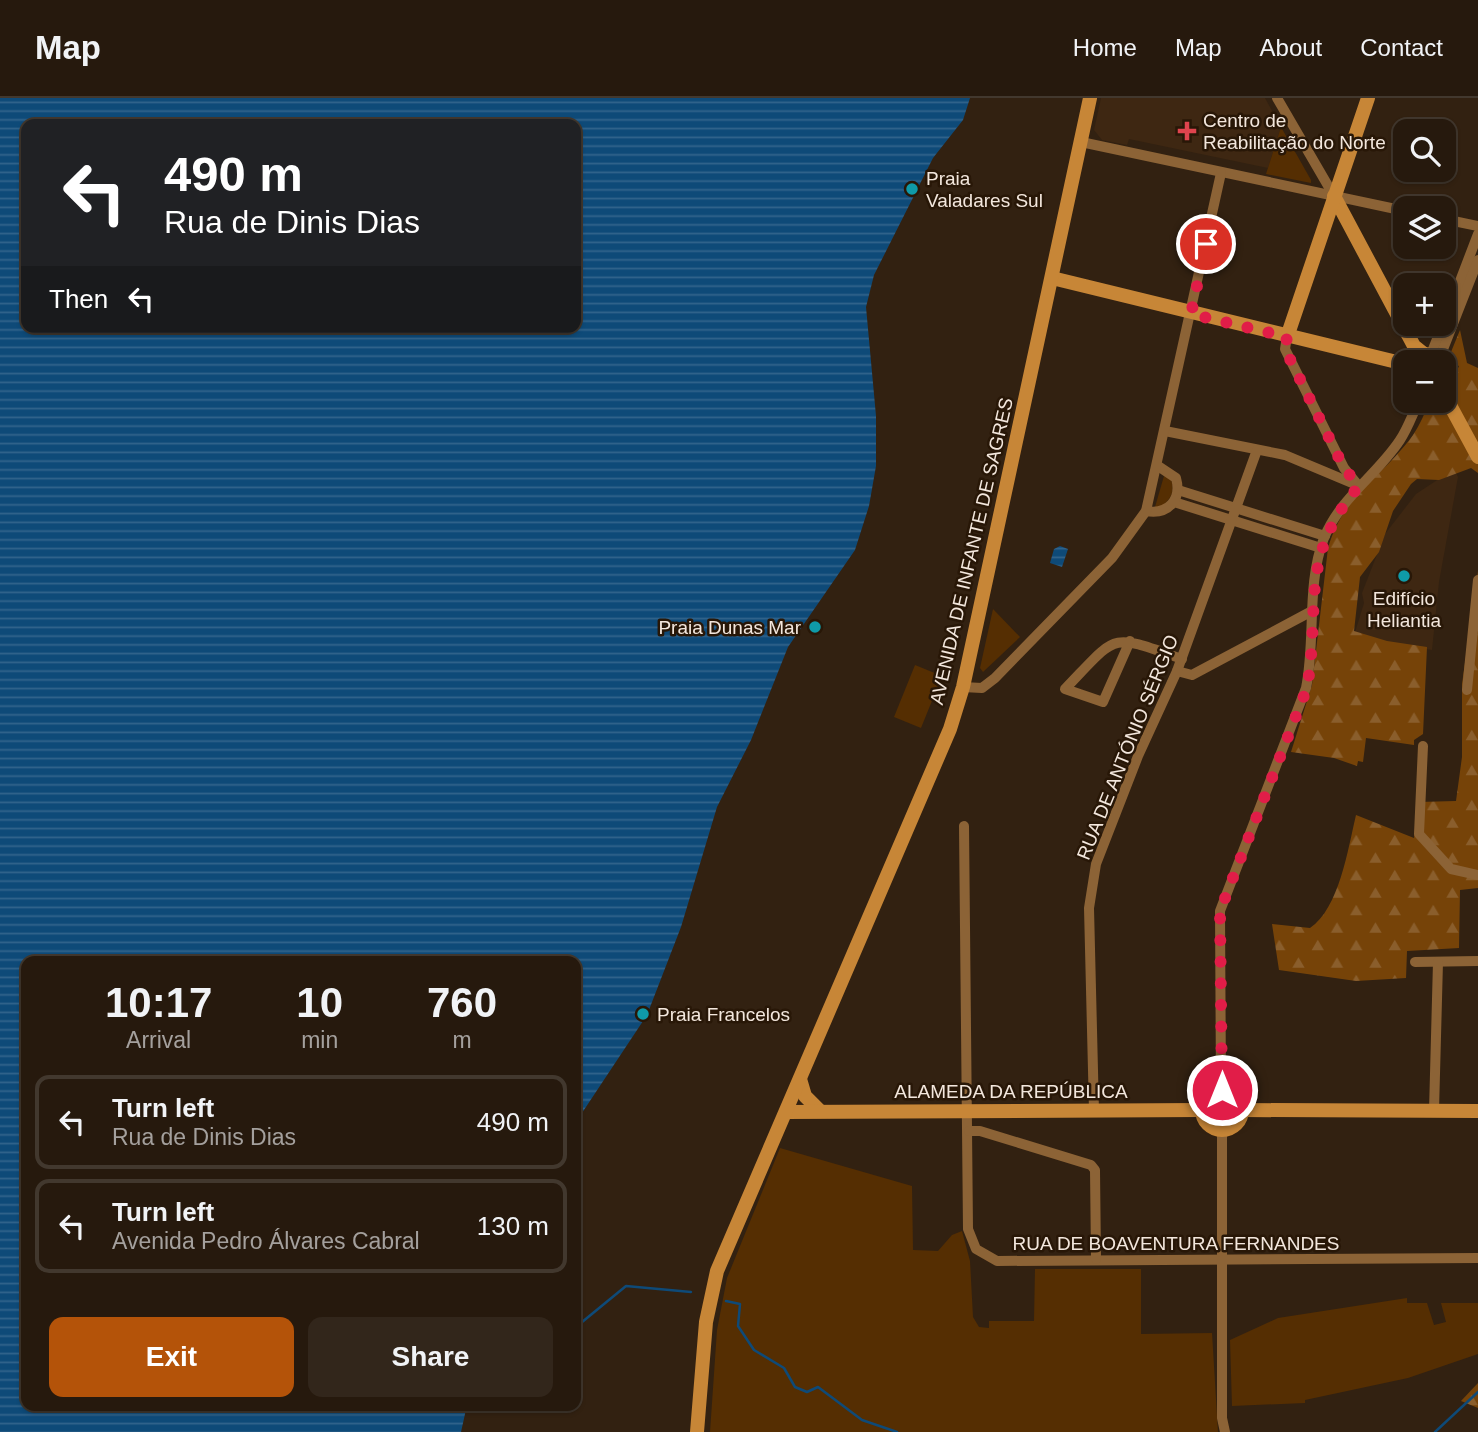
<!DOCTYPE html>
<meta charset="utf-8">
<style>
:root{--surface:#26190d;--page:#32261b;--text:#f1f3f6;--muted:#a4a09d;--line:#42382e;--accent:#b45309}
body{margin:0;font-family:Helvetica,sans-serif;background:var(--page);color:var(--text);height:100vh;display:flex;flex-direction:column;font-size:26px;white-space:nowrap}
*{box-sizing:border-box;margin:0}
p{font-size:23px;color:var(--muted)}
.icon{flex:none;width:38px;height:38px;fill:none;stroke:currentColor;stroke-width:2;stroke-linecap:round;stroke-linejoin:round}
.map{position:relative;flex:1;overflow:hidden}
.drawer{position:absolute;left:21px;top:858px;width:560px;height:455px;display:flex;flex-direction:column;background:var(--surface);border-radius:14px;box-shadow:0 2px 5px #0004,0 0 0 2px var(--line)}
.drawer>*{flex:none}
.top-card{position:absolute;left:21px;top:21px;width:560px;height:214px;border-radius:14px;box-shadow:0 2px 5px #0004,0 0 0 2px var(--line);background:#202124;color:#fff;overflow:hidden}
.fabs{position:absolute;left:1393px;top:21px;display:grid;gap:14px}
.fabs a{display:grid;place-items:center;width:63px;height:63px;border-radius:14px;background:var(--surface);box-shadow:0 2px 5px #0004,0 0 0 2px var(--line);font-size:35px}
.pin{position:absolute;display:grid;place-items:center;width:60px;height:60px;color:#fff;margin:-30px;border:4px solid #fff;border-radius:50%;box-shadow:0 2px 7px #0007}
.me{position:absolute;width:77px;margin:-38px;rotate:0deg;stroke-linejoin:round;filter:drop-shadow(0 0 5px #0008)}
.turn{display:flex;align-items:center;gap:24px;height:147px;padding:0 28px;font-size:32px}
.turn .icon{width:91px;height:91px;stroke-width:2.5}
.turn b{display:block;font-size:49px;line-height:60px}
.then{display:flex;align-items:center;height:66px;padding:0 28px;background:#0003;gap:14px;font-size:26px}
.eta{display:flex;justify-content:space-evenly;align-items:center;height:119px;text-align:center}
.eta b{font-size:42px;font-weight:600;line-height:49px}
.cta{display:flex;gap:14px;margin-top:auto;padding:14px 28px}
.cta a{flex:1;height:80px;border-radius:14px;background:var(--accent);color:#fff;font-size:28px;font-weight:600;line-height:80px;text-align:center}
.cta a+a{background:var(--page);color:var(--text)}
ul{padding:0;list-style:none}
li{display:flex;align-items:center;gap:21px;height:94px;margin:0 14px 10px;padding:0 14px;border:4px solid var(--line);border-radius:14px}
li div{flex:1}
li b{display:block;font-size:26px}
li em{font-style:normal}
header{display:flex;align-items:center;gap:42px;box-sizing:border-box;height:98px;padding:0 35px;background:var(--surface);border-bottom:2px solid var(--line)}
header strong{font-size:33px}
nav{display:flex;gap:38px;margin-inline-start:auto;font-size:24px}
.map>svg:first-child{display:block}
.built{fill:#3e2712}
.grass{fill:#552e02}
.forest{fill:url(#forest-firs)}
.garden{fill:url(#garden-furrows)}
.water{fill:url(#water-rules);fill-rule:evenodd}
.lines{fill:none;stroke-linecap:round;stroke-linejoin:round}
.stream{stroke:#0e4a78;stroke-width:2.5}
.street{stroke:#8c6336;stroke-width:10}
.secondary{stroke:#c78637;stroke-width:14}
.route{stroke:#e11d48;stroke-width:12;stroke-dasharray:0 21.6}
.health-dot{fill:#e0444e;stroke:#281707;stroke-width:2.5}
.culture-dot{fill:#0f9aa8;stroke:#281707;stroke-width:2.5}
.labels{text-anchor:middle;stroke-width:5;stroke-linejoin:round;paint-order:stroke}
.poi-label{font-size:19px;fill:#f3e7dd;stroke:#281707;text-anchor:start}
.street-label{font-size:19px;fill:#f3e7dd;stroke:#281707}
</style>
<header>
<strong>Map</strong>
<nav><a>Home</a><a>Map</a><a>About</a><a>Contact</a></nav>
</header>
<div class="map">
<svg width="1478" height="1334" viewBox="0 0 1478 1334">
<defs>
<pattern id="forest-firs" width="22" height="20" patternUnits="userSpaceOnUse" patternTransform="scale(1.75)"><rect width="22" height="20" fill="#764308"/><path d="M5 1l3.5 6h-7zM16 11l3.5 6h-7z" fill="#8a5e2c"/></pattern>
<pattern id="garden-furrows" width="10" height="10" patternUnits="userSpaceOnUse" patternTransform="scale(1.75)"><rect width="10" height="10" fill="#552e02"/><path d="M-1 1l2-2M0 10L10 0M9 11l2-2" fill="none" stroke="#6e4c26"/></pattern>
<pattern id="water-rules" width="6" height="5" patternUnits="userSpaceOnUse" patternTransform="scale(1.75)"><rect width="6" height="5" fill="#0e4a78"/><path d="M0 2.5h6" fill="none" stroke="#32648b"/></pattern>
</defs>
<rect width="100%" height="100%" fill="#322111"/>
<!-- built -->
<g class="built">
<polygon points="1101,0 1265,0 1281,29 1268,70 1129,41 1127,47 1102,42 1094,32"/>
<polygon points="1454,371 1458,379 1439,484 1432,552 1353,541 1364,505 1362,495 1385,436 1416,396"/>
</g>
<!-- grass -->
<g class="grass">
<polygon points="1281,29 1311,82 1311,85 1266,76"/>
<path d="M1164,378L1171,381C1175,394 1171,401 1161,409H1155Z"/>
<polygon points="993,511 1020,539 983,574 980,570"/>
<polygon points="915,567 942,578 921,630 894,619"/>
<polygon points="780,1050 912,1088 913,1152 938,1153 952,1137 962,1133 970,1163 973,1219 979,1229 989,1230 989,1223 1034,1223 1035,1171 1141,1171 1141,1236 1212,1235 1218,1334 710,1334 717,1232 727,1180"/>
<polygon points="1407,1200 1407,1205 1427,1205 1434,1227 1446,1224 1441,1205 1478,1205 1478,1256 1408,1280 1305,1302 1305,1305 1232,1308 1230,1242 1278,1220"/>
</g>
<!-- forest -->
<g class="forest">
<path d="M1460,232L1467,265L1478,270V375L1471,370L1439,382L1417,381L1411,386L1393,413L1379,454L1360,479L1354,533L1387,543L1427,549L1423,636L1414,642V647L1366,640L1363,664L1358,663L1357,668L1334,660L1291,654L1312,587L1328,450C1344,395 1382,380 1413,337C1420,327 1425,314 1430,303H1444V279L1459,269L1451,254Z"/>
<path d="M1478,473V790L1460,792L1459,850L1407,853L1406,880L1356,883L1279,872L1272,826L1310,830C1339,811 1348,751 1356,717L1414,740L1418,704L1456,703L1462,659V586Z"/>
<polygon points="1478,1285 1478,1310 1461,1303"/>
</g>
<!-- garden -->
<circle class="garden" cx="1223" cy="1013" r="11"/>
<!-- water -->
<g class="water">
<path d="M0,0H970L963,22L933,60L874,177L866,209L876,318V368L869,408L855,452L788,549L751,642L717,709L681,829L647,917L576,1024V863H26V1307H467L461,1334H0ZM26,26H576V229H26Z"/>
<polygon points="1060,448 1068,451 1062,469 1050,465 1054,451"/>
</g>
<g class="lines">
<!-- stream -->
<g class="stream">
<polyline points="726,1203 740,1206 738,1228 754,1252 784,1270 795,1289 807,1294 818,1289 862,1322 897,1334"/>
<polyline points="576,1229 626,1188 691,1194"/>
<polyline points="1435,1334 1478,1294"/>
</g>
<!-- street -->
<g class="street">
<polyline points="1277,0 1334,98"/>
<polyline points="1081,44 1405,113"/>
<polyline points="1444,121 1478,128"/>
<polyline points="1444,225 1478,136"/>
<polyline points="1287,239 1285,251 1344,370 1357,386"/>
<polyline points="1431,256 1443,226"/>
<polyline points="1440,259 1478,162"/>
<polyline points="1165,333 1285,357 1359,388"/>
<polyline points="1178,392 1325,438"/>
<polyline points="1174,404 1321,450"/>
<path d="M1146,413C1168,417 1182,402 1176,380L1158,368"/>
<path d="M1130,543L1103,604L1065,591C1119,535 1108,535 1182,561"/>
<polyline points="1177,573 1192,577 1312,513"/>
<polyline points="963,589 982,590 995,580 1112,460 1146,413 1221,75"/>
<polyline points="1467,592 1478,482"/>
<polyline points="1423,648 1419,736 1451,771 1478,777"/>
<polyline points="964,728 968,1131 976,1151 997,1163 1478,1160"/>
<polyline points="1415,864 1478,863"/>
<path d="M1221,992L1220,813L1306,590C1316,541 1306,487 1324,440C1340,400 1377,377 1400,342C1408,330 1413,315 1419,303"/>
<polyline points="1094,1013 1089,810 1096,766 1138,658 1177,573 1257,352"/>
<polyline points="1434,1013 1438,864"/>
<polyline points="1222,1032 1222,1320 1225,1334"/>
<polyline points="969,1033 980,1033 1091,1067 1095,1072 1096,1161"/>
</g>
<!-- secondary -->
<g class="secondary">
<polyline points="1334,98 1414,248 1424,256"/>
<polyline points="1052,180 1405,266"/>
<polyline points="1287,239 1368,0"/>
<polyline points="1415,264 1424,256 1440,259 1446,268 1444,282"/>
<polyline points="1444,296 1478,359"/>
<polyline points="800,981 805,998 820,1013"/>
<circle cx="1222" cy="1012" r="20"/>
<polyline points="1242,1012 1478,1013"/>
<polyline points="786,1014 1202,1012"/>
<polyline points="697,1334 706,1224 717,1173 950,631 963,589 1090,0"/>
</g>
</g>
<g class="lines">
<!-- route -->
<path class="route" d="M1206,146L1191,216L1287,239L1285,251L1344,370L1359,388C1298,459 1321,508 1307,590L1220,813L1222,992"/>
</g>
<!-- markers -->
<path class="health-dot" d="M1183.5 22.5h7v7h7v7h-7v7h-7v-7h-7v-7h7z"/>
<g class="culture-dot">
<circle cx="912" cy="91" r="7"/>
<circle cx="1404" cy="478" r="7"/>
<circle cx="815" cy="529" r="7"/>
<circle cx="643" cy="916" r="7"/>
</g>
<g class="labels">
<!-- poi labels -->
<g class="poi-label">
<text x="1203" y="29">Centro de<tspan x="1203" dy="22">Reabilitação do Norte</tspan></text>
<text x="926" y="87">Praia<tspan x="926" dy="22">Valadares Sul</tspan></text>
<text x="1404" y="507" text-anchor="middle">Edifício<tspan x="1404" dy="22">Heliantia</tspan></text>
<text x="801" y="536" text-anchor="end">Praia Dunas Mar</text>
<text x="657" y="923">Praia Francelos</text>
</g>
<!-- street labels -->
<g class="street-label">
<text transform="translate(971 453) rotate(-77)" y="7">AVENIDA DE INFANTE DE SAGRES</text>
<text transform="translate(1127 649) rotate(-68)" y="7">RUA DE ANTÓNIO SÉRGIO</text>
<text x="1011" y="1000">ALAMEDA DA REPÚBLICA</text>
<text x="1176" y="1152">RUA DE BOAVENTURA FERNANDES</text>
</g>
</g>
</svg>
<div class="fabs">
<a><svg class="icon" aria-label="search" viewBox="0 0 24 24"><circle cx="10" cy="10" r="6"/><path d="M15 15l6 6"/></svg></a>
<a><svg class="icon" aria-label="layers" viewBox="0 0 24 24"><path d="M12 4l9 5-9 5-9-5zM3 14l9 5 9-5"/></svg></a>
<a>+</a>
<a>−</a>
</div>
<div class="pin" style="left:1206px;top:146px;background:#d93025"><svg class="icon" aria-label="arrive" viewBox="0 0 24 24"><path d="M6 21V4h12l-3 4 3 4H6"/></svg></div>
<svg class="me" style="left:1222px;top:992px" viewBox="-20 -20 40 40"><circle r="17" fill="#e11d48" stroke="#fff" stroke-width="3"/><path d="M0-11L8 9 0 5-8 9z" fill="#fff"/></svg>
<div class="top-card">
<div class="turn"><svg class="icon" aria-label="left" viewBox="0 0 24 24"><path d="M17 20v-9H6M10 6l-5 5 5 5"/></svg><div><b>490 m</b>Rua de Dinis Dias</div></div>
<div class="then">Then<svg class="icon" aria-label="left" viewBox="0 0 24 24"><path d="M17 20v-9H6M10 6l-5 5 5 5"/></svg></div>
</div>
<section class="drawer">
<div class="eta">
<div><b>10:17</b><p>Arrival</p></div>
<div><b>10</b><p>min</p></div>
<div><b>760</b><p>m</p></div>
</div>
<ul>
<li><svg class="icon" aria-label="left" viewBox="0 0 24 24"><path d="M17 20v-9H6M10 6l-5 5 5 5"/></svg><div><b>Turn left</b><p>Rua de Dinis Dias</p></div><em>490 m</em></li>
<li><svg class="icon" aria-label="left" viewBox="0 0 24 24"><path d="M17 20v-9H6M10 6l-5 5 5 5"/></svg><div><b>Turn left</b><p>Avenida Pedro Álvares Cabral</p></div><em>130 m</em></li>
</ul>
<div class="cta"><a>Exit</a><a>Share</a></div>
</section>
</div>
